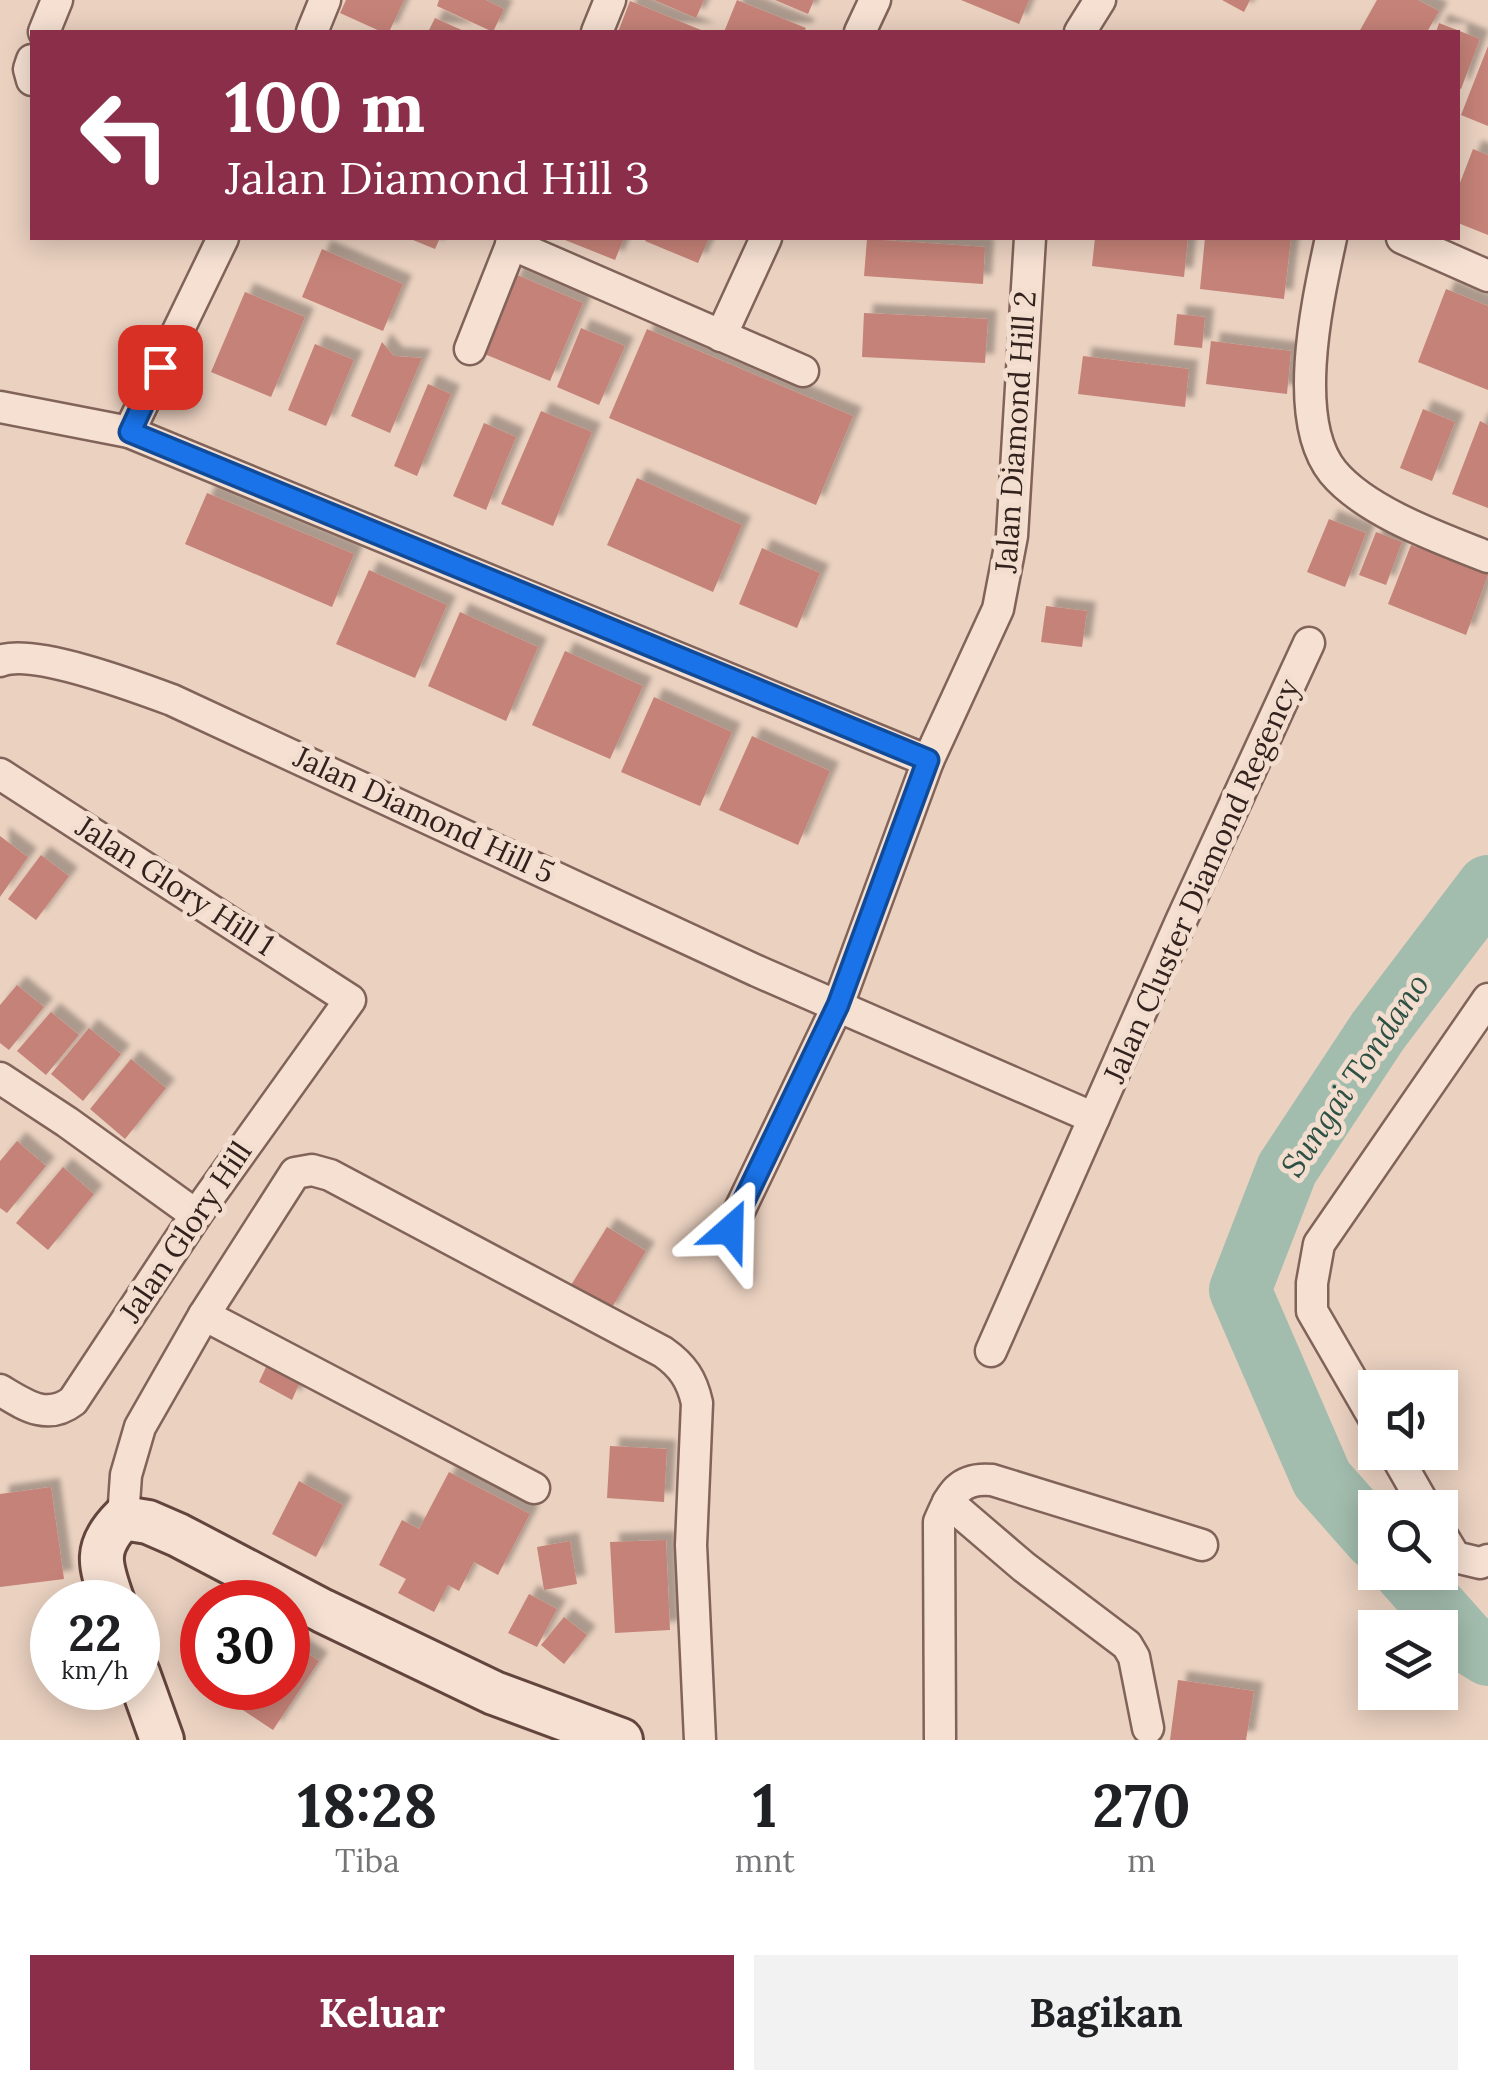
<!DOCTYPE html>
<html lang="id">
<style>
:root{--surface:#fff;--page:#f2f2f2;--text:#202124;--muted:#757577;--accent:#8b2e4a}
body{margin:0;font-family:Lora,serif;background:var(--page);color:var(--text);height:100vh;display:flex;flex-direction:column;font-size:38px;white-space:nowrap}
*{box-sizing:border-box;margin:0}
p{font-size:32px;color:var(--muted)}
.icon{flex:none;width:55px;height:55px;fill:none;stroke:currentColor;stroke-width:2;stroke-linecap:round;stroke-linejoin:round}
.map{position:relative;height:1740px;overflow:hidden}
.sheet{display:flex;flex-direction:column;background:var(--surface);flex:1}
.sheet>*{flex:none}
.top-card{position:absolute;left:30px;top:30px;width:1430px;height:210px;border-radius:0px;box-shadow:0 5px 25px #0003;background:#8b2e4a;color:#fff;overflow:hidden}
.controls{position:absolute;left:1358px;top:1370px;display:grid;gap:20px}
.controls a{display:grid;place-items:center;width:100px;height:100px;border-radius:0px;background:var(--surface);box-shadow:0 5px 25px #0003;font-size:50px}
.speed{position:absolute;left:30px;top:1580px;display:flex;gap:20px;font-size:50px;font-weight:700;text-align:center}
.speed>*{display:grid;place-content:center;width:130px;height:130px;border-radius:50%;background:var(--surface);box-shadow:0 5px 25px #0003;line-height:1}
.speed small{font-size:25px;font-weight:400}
.speed .limit{border:15px solid #d22;background:#fff;color:#111}
.pin{position:absolute;display:grid;place-items:center;width:85px;height:85px;color:#fff;margin:-42px;border-radius:20px;box-shadow:0 5px 15px #0006}
.me{position:absolute;width:110px;margin:-55px;rotate:25deg;stroke-linejoin:round;filter:drop-shadow(0 0 8px #0008)}
.turn{display:flex;align-items:center;gap:35px;height:210px;padding:0 30px;font-size:45px}
.turn .icon{width:130px;height:130px;stroke-width:2.5}
.turn b{display:block;font-size:70px;line-height:85px}
.eta{display:flex;justify-content:space-evenly;align-items:center;height:170px;text-align:center}
.eta b{font-size:60px;font-weight:700;line-height:70px}
.button{display:flex;gap:20px;margin-top:auto;padding:20px 30px}
.button a{flex:1;height:115px;border-radius:0px;background:var(--accent);color:#fff;font-size:40px;font-weight:700;line-height:115px;text-align:center}
.button a+a{background:var(--page);color:var(--text)}
.map>svg:first-child{display:block}
.lines{fill:none;stroke-linecap:round;stroke-linejoin:round}
.river{stroke:#a2bcad;stroke-width:62}
.building{fill:#c58278;filter:url(#shadow)}
.street-casing{stroke:#816359;stroke-width:35}
.secondary-casing{stroke:#63453d;stroke-width:48}
.street{stroke:#f5e0d2;stroke-width:30}
.secondary{stroke:#f5e0d2;stroke-width:42}
.route-casing{stroke:#114b97;stroke-width:25}
.route{stroke:#1a73e8;stroke-width:18}
.labels{text-anchor:middle;stroke-width:10;stroke-linejoin:round;paint-order:stroke}
.street-label{font-size:30px;fill:#32211d;stroke:#f2ddce}
.water-label{font-size:32px;font-style:italic;fill:#2d5044;stroke:#f2ddce}
</style>
<div class="map">
<svg width="1488" height="1740" viewBox="0 0 1488 1740">
<defs>
<filter id="shadow"><feDropShadow dx="9" dy="-9" stdDeviation="2.5" flood-color="#0004"/></filter>
</defs>
<rect width="100%" height="100%" fill="#ead1c0"/>
<g class="lines">
<!-- river -->
<g class="river">
<polyline points="1375,1539 1322,1479 1240,1290 1287,1169 1378,1031 1488,886"/>
<polyline points="1405,1572 1467,1642 1488,1655"/>
</g>
</g>
<!-- building -->
<g class="building">
<polygon points="346,0 404,0 389,32 382,32 340,13"/>
<polygon points="439,0 486,0 504,9 493,32 437,6"/>
<polygon points="654,0 704,0 696,18"/>
<polygon points="737,0 806,28 804,32 724,32"/>
<polygon points="775,0 814,0 808,14"/>
<polygon points="961,0 1029,0 1019,24"/>
<polygon points="1222,0 1250,0 1244,12"/>
<polygon points="1377,0 1418,0 1439,11 1427,32 1359,32"/>
<polygon points="630,1 706,32 618,32"/>
<polygon points="435,18 466,32 428,32"/>
<polygon points="1439,23 1480,39 1461,89 1458,88 1458,32 1436,32"/>
<polygon points="1488,46 1488,126 1461,115"/>
<polygon points="1473,149 1488,155 1488,235 1458,223 1458,188"/>
<polygon points="408,238 440,238 435,249"/>
<polygon points="560,238 624,238 615,260"/>
<polygon points="647,238 709,238 698,263 645,241"/>
<polygon points="1095,238 1188,238 1184,277 1092,266"/>
<polygon points="1205,238 1291,238 1284,299 1200,289"/>
<polygon points="867,239 985,247 983,284 864,276"/>
<polygon points="322,249 403,284 383,331 302,297"/>
<polygon points="515,274 583,303 550,381 482,353"/>
<polygon points="1446,289 1488,306 1488,390 1418,362"/>
<polygon points="245,292 305,317 271,397 211,372"/>
<polygon points="864,313 988,319 985,363 862,357"/>
<polygon points="1177,314 1205,317 1202,348 1174,345"/>
<polygon points="581,328 625,346 599,405 557,387"/>
<polygon points="647,329 853,416 816,505 609,418"/>
<polygon points="1211,341 1291,351 1287,394 1206,384"/>
<polygon points="382,342 394,356 422,358 390,433 351,416"/>
<polygon points="315,344 354,360 326,426 288,410"/>
<polygon points="1083,356 1189,369 1185,407 1078,394"/>
<polygon points="428,384 451,394 417,476 394,466"/>
<polygon points="1423,409 1455,422 1432,481 1400,468"/>
<polygon points="541,411 592,432 553,526 501,504"/>
<polygon points="1480,421 1488,425 1488,508 1452,494"/>
<polygon points="484,423 516,437 486,510 453,496"/>
<polygon points="637,478 742,525 713,592 607,545"/>
<polygon points="207,493 354,554 332,607 185,544"/>
<polygon points="1329,519 1366,533 1345,587 1307,572"/>
<polygon points="1376,532 1402,542 1386,585 1359,575"/>
<polygon points="1411,545 1488,575 1466,635 1388,604"/>
<polygon points="762,548 820,573 797,628 739,604"/>
<polygon points="369,570 447,605 415,678 336,644"/>
<polygon points="1046,606 1087,611 1082,647 1041,642"/>
<polygon points="460,612 538,647 506,721 428,686"/>
<polygon points="565,651 643,686 610,759 532,725"/>
<polygon points="654,697 732,732 700,806 621,772"/>
<polygon points="752,736 830,771 798,845 719,810"/>
<polygon points="0,836 28,857 0,897"/>
<polygon points="41,855 69,876 36,920 8,899"/>
<polygon points="17,985 44,1007 9,1050 0,1043 0,1005"/>
<polygon points="51,1012 79,1035 46,1075 17,1051"/>
<polygon points="89,1028 121,1054 83,1101 51,1074"/>
<polygon points="131,1059 166,1088 125,1139 90,1109"/>
<polygon points="17,1141 46,1166 7,1213 0,1208 0,1161"/>
<polygon points="63,1167 94,1194 48,1250 16,1223"/>
<polygon points="607,1227 646,1251 608,1314 568,1290"/>
<polygon points="267,1365 300,1382 292,1400 259,1382"/>
<polygon points="610,1446 667,1449 664,1502 607,1498"/>
<polygon points="449,1472 530,1514 498,1575 474,1562 459,1591 448,1585 434,1612 398,1593 406,1579 379,1565 402,1520 419,1529"/>
<polygon points="299,1481 343,1505 316,1557 272,1534"/>
<polygon points="51,1487 64,1579 0,1587 0,1494"/>
<polygon points="666,1540 670,1630 615,1633 610,1542"/>
<polygon points="570,1541 577,1584 544,1590 537,1547"/>
<polygon points="529,1594 557,1609 537,1647 508,1633"/>
<polygon points="564,1617 587,1635 564,1664 541,1645"/>
<polygon points="288,1640 319,1661 273,1730 214,1691 216,1688 288,1688"/>
<polygon points="1178,1680 1254,1691 1246,1740 1170,1740"/>
</g>
<g class="lines">
<!-- street casing -->
<g class="street-casing">
<g id="street">
<polyline points="44,32 57,0"/>
<polyline points="312,32 325,0"/>
<polyline points="597,32 610,0"/>
<polyline points="860,32 875,0"/>
<polyline points="1080,32 1100,0"/>
<polyline points="32,60 29,69 32,80"/>
<path d="M1331,238C1318,299 1290,419 1333,472C1366,512 1440,538 1488,557"/>
<polyline points="1402,238 1488,276"/>
<polyline points="511,244 803,371"/>
<polyline points="721,336 766,238"/>
<polyline points="470,349 514,238"/>
<polyline points="0,407 129,432 928,761"/>
<polyline points="129,432 223,238"/>
<path d="M0,661C33,648 137,687 172,700L757,971L1094,1118"/>
<path d="M0,774L350,1000L196,1215L73,1401C47,1421 25,1405 0,1390"/>
<polyline points="0,1078 67,1122 196,1215"/>
<polyline points="730,1230 838,1005 928,761 998,609 1012,536 1030,238"/>
<polyline points="204,1315 534,1488"/>
<polyline points="991,1351 1181,921 1309,643"/>
<polyline points="1375,1420 1312,1311 1312,1283 1319,1244 1488,999"/>
<polyline points="1394,1452 1426,1508"/>
<polyline points="948,1502 1024,1567 1127,1645 1134,1657 1148,1728"/>
<path d="M123,1518L126,1475L140,1427L204,1315L295,1173L312,1170L330,1175L663,1352C683,1366 692,1380 697,1403L691,1545L700,1740"/>
<polyline points="1440,1532 1455,1557 1480,1563 1488,1560"/>
<path d="M940,1740L939,1522C951,1494 959,1477 992,1480L1202,1545"/>
</g>
</g>
<!-- secondary casing -->
<g class="secondary-casing">
<g id="secondary">
<path d="M113,1602C100,1565 93,1548 123,1518L148,1522L178,1535L323,1611L494,1693L621,1740"/>
<polyline points="138,1673 162,1740"/>
</g>
</g>
<!-- street -->
<use href="#street" class="street"/>
<!-- secondary -->
<use href="#secondary" class="secondary"/>
</g>
<g class="lines">
<!-- route casing -->
<g class="route-casing">
<polyline id="route" points="160,367 130,432 928,760 838,1005 730,1230"/>
</g>
<!-- route -->
<use href="#route" class="route"/>
</g>
<g class="labels">
<!-- street labels -->
<g class="street-label">
<text transform="translate(1016 432) rotate(-86)" y="10">Jalan Diamond Hill 2</text>
<text transform="translate(424 815) rotate(25)" y="10">Jalan Diamond Hill 5</text>
<text transform="translate(1202 881) rotate(-66)" y="10">Jalan Cluster Diamond Regency</text>
<text transform="translate(175 886) rotate(33)" y="10">Jalan Glory Hill 1</text>
<text transform="translate(186 1232) rotate(-56)" y="10">Jalan Glory Hill</text>
</g>
<!-- water labels -->
<g class="water-label">
<text transform="translate(1355 1075) rotate(-56)" y="11">Sungai Tondano</text>
</g>
</g>
</svg>
<div class="controls">
<a><svg class="icon" aria-label="sound" viewBox="0 0 24 24"><path d="M4 9h4l5-4v14l-5-4H4zM17 9q2 3 0 6"/></svg></a>
<a><svg class="icon" aria-label="search" viewBox="0 0 24 24"><circle cx="10" cy="10" r="6"/><path d="M15 15l6 6"/></svg></a>
<a><svg class="icon" aria-label="layers" viewBox="0 0 24 24"><path d="M12 4l9 5-9 5-9-5zM3 14l9 5 9-5"/></svg></a>
</div>
<div class="speed"><div>22<small>km/h</small></div><div class="limit">30</div></div>
<div class="pin" style="left:160px;top:367px;background:#d93025"><svg class="icon" aria-label="arrive" viewBox="0 0 24 24"><path d="M6 21V4h12l-3 4 3 4H6"/></svg></div>
<svg class="me" style="left:730px;top:1230px" viewBox="-20 -20 40 40"><path d="M0-17L14 15 0 8-14 15z" fill="#1a73e8" stroke="#fff" stroke-width="4"/></svg>
<div class="top-card">
<div class="turn"><svg class="icon" aria-label="left" viewBox="0 0 24 24"><path d="M17 20v-9H6M10 6l-5 5 5 5"/></svg><div><b>100 m</b>Jalan Diamond Hill 3</div></div>
</div>
</div>
<section class="sheet">
<div class="eta">
<div><b>18:28</b><p>Tiba</p></div>
<div><b>1</b><p>mnt</p></div>
<div><b>270</b><p>m</p></div>
</div>
<div class="button"><a>Keluar</a><a>Bagikan</a></div>
</section>
